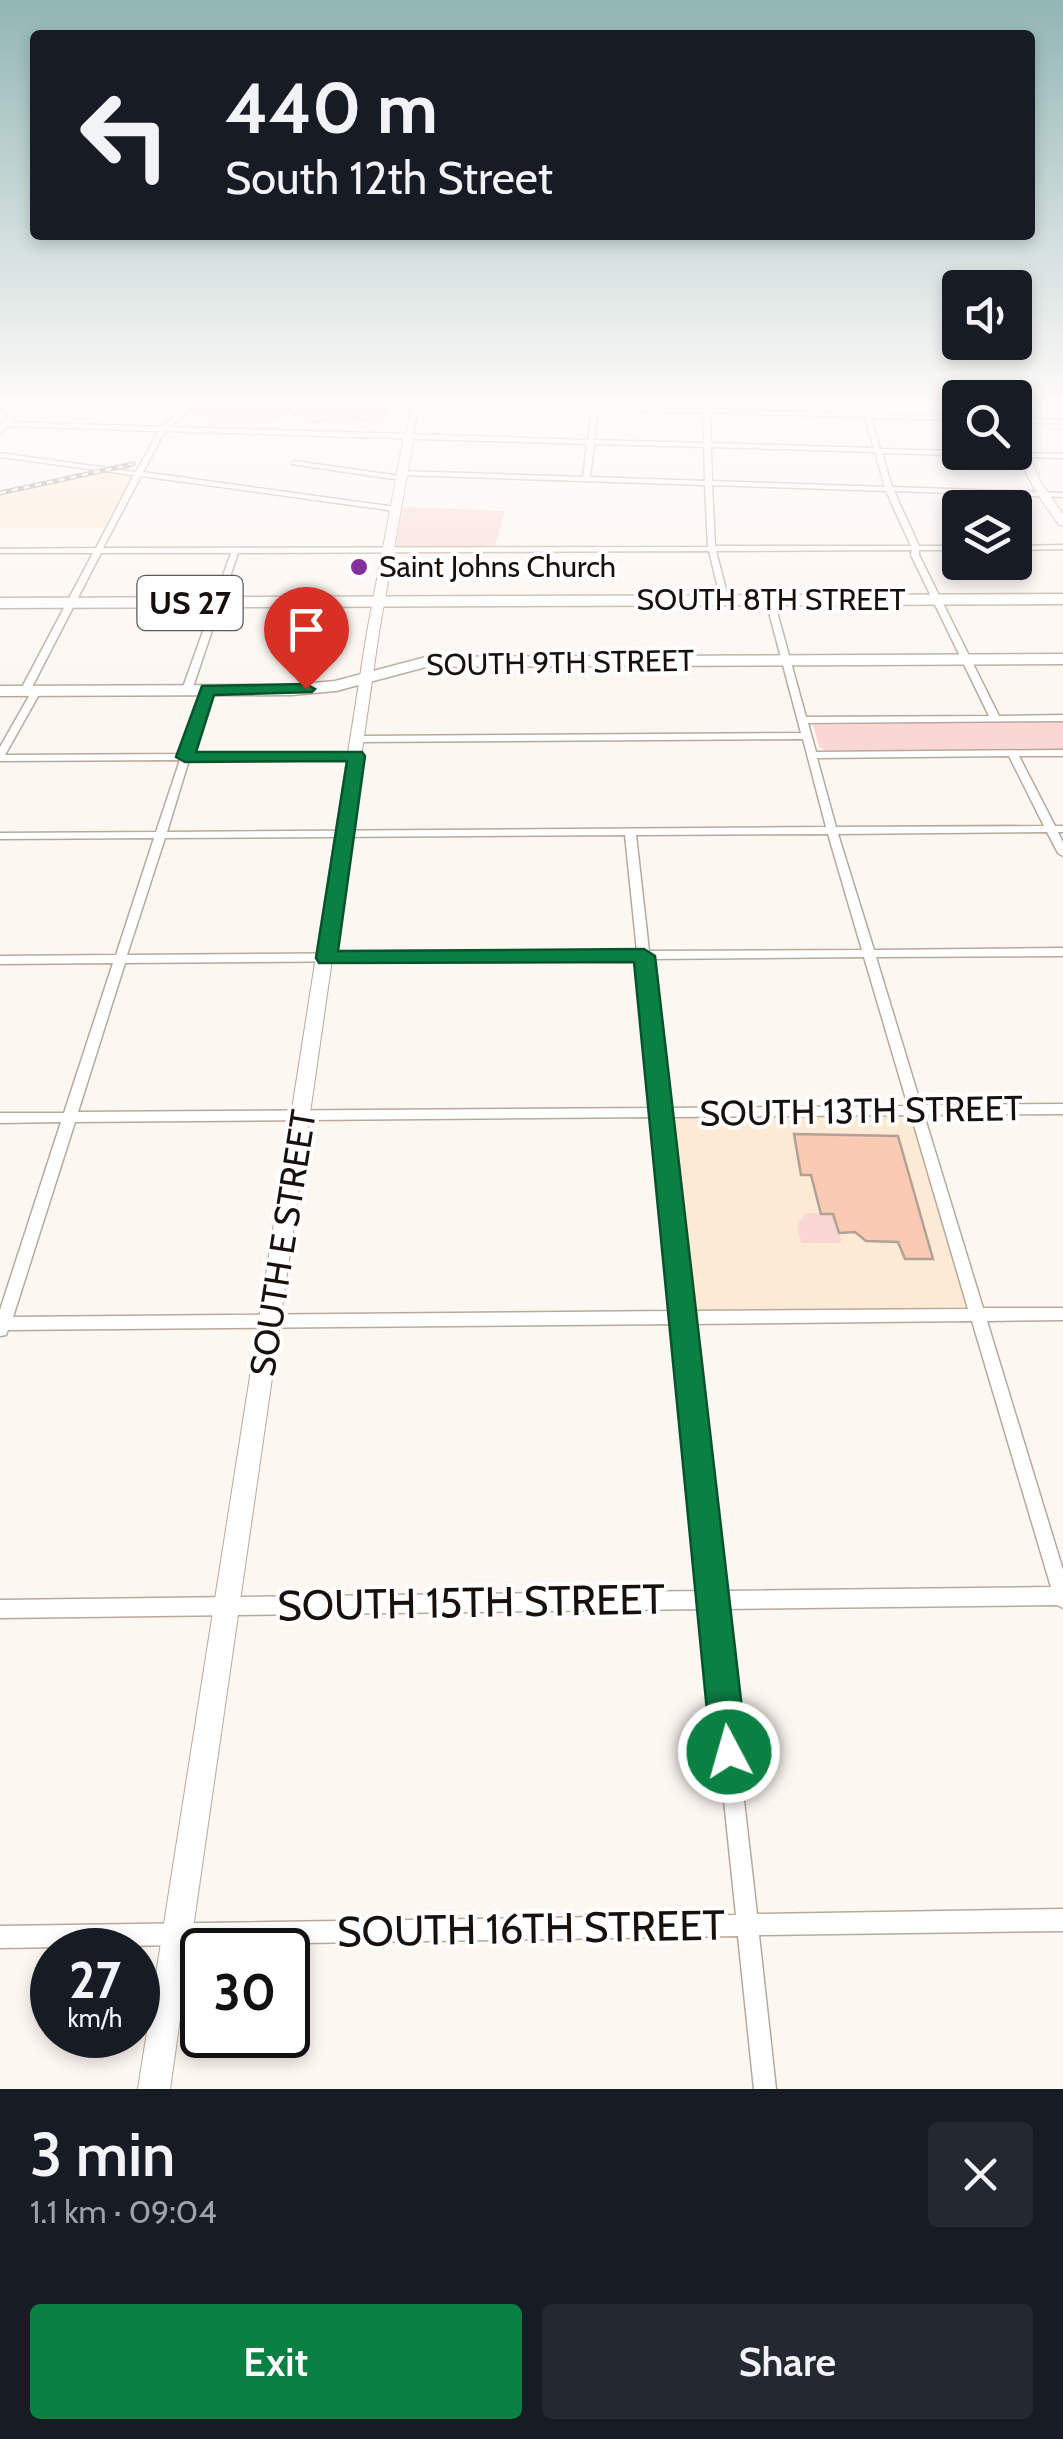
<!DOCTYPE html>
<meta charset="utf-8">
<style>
:root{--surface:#171b24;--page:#242831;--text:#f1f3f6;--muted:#9ea1a6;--accent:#0b8043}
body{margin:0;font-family:Cabin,sans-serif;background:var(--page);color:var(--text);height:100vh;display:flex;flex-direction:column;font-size:38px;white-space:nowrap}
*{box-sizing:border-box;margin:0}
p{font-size:32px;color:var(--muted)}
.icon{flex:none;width:55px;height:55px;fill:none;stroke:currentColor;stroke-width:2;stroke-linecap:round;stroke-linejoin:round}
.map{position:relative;height:2089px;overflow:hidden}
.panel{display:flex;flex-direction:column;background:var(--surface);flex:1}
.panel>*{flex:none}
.banner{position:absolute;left:30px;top:30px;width:1005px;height:210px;border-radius:10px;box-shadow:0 5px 15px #0003;background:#171b24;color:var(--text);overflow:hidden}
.controls{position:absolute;left:942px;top:270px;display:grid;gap:20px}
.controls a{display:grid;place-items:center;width:90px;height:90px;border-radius:10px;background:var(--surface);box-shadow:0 5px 15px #0003;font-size:50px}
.speed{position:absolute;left:30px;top:1928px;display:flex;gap:20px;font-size:50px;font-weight:700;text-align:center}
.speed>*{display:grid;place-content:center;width:130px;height:130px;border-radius:50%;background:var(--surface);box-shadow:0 5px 15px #0003;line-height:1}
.speed small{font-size:25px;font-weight:400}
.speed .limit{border:5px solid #111;border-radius:15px;background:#fff;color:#111}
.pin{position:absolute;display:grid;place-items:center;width:85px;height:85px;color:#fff;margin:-102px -42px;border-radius:50% 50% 50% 0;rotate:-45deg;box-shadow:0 0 10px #0007}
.pin .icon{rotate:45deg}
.me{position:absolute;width:110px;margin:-55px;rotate:354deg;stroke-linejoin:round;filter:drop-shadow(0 0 8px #0008)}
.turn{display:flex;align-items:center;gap:35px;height:210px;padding:0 30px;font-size:45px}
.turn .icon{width:130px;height:130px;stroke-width:2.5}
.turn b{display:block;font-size:70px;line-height:85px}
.round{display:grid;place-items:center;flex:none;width:105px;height:105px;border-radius:10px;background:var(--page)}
.head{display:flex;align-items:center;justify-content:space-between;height:170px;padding:0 30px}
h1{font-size:60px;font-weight:600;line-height:75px}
.action{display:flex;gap:20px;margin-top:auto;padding:20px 30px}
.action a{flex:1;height:115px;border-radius:10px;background:var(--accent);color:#fff;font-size:40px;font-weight:600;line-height:115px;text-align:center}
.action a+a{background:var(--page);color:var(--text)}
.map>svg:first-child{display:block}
.built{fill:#fdead5}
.green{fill:#fbd7d4}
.forest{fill:#fbb3ae}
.building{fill:#fbcab3;stroke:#b2a198;stroke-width:2.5}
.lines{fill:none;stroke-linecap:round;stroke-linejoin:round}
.street-casing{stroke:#b7aa9d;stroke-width:3}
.secondary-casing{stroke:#b7aa9d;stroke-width:2}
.primary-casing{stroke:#b7aa9d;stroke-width:2}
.highway-casing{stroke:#b7aa9d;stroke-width:3}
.street{fill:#fff;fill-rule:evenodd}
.secondary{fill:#fff;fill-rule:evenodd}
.primary{fill:#fff;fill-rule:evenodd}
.highway{fill:#fff;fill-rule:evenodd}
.rail-casing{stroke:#908b86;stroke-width:5}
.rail{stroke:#fff;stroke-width:2.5;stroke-dasharray:6;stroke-linecap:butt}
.route{fill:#0b8043;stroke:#07532c;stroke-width:2.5}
.poi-dot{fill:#83309e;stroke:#fff;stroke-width:4}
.labels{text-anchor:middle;stroke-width:8;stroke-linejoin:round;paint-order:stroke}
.far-poi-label{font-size:30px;fill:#16110c;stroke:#fff;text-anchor:start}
.far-street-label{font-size:30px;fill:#16110c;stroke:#fff}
.shield{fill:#fff;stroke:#5c5855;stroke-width:2.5}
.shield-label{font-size:32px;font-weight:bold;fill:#16110c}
.street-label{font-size:35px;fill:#16110c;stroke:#fff}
.near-street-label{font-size:42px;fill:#16110c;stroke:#fff}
</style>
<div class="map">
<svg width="1063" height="2089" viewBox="0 0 1063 2089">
<rect width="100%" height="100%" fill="#fdf7f2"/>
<!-- built -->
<g class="built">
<polygon points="105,472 132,476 104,528 0,528 0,493"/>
<polygon points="917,1109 978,1314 683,1318 661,1113"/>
</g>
<!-- green -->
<g class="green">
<polygon points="403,507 505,511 495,546 396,546"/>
<polygon points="1063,720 1063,750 827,751 819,747 813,725"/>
<polygon points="805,1213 833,1214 842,1243 801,1243 797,1226"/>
</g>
<!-- forest -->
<g class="forest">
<polygon points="223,401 245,401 253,406 257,404 253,401 317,401 293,404 296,406 280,420 239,421 191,415"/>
<polygon points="353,401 443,401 387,406 384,420 352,422 352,417 295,426 328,415 315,411 289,417 303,409"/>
</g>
<!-- building -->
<polygon class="building" points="794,1134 898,1136 933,1259 905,1259 898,1242 866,1241 855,1232 839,1233 833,1214 821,1214 811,1175 801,1175"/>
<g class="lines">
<!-- street casing -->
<g class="street-casing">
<g id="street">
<path d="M192,401H199L169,427L406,434L412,407L433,402L592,406L594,401H598L599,407L703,409V401H709V409L864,414L860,401H866L870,414L960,416V420L871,418L880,449L960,451V452L1063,454V458L882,453L892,487L1063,493V497L894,491L919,546H960V550H919V555L999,716L1063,715V721L808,723L816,752L1063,750V756H1019L1055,826H1063V832H1058L1063,843V856L1058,853L1047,832L838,834L874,950L1063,948V956L876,957L921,1105L1063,1104V1114L924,1115L983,1308H1063V1320L987,1321L1063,1570V1608L1057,1605L722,1609L757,1914L1063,1909V1931L759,1935L776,2089H754L738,1936L0,1948V1926L736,1915L704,1609L0,1618V1600L703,1591L675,1324L8,1330L6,1335L0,1336V1310L61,1122L0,1123V1113H64L113,963L0,964V956L116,955L154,838L0,839V833L156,832L180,760L0,761V747L33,689L41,691L5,755L182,754L202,690L207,687L212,690L191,754L356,753L361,756L356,759L189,760L167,832L826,827L803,739L360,742L355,739L360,736L801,733L766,601L770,599L774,601L806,717L989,716L911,555L912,550L716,551L729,601L725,603L721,601L709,551L238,553L192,690L187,693L182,690L231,553H101L30,691L22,693L20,691L93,553H0V549L96,548L134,475L0,457V453L136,472L159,431L8,426L0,435V422H4L9,415L0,408V403L15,415L10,422L162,427ZM433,406L592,410L588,440L413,434L417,409ZM598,410L703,413L704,443L594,440ZM710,413L865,417L874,448L711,443ZM165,431L587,444L583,477L401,471L398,473L401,475L705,485L708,547L103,548L141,476L395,511L399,509L395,507L143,472ZM594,444L704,447L705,481L590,477ZM711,447L875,452L885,487L712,481ZM712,485L886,491L911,546H715ZM1009,756L1044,826L836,827L817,758ZM828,834L862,950L649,951L636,835ZM625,835L637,951L127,955L165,838ZM864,957L908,1106L666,1108L649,959ZM638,959L653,1108L78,1112L125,963ZM911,1115L968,1309L689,1311L667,1117ZM654,1117L674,1311L13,1317L75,1122ZM972,1321L1051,1587L720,1591L690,1324Z"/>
<polygon points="1015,418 1063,420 1063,424 1015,422"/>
<polygon points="294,461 400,476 403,478 400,480 292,464 292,462"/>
<polygon points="1063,545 1063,549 1015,550 1015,546"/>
</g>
</g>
<!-- secondary casing -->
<g class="secondary-casing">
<polygon id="secondary" points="409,433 414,436 379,632 170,2089 138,2089 367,632 404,436"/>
</g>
<!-- primary casing -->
<g class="primary-casing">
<path id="primary" d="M1015,426L1020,429L1040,481L1063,514V526L1059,525C1037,494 1015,465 1015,426Z"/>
</g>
<!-- highway casing -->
<g class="highway-casing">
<g id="highway">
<polygon points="1063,594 1063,604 0,608 0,598"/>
<polygon points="1063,654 1063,664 426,667 336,691 291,695 0,696 0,686 291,685 335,681 426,657"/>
</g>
</g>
<!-- street -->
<use href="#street" class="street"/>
<!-- secondary -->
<use href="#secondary" class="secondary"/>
<!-- primary -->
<use href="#primary" class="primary"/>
<!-- highway -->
<use href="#highway" class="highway"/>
<!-- rail casing -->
<g class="rail-casing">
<polyline id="rail" points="0,493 133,464"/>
</g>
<!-- rail -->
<use href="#rail" class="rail"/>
</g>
<!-- sky -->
<linearGradient id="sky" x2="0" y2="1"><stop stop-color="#91b6b4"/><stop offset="0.58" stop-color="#fefbf9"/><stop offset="1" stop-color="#fefbf9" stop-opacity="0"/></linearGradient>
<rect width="1063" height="694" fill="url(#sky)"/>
<!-- route -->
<polygon class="route" points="306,684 315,689 312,692 214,695 196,752 362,752 365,756 338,951 644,949 655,956 747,1752 742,1765 729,1770 716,1765 711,1752 634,962 319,963 316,958 347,761 185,762 176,757 202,686"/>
<!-- markers -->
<circle class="poi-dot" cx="359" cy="567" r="10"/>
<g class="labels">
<!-- far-poi labels -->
<g class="far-poi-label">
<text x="379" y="577">Saint Johns Church</text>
</g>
<!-- far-street labels -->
<g class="far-street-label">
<text x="771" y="610">SOUTH 8TH STREET</text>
<text transform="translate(560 663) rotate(-1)" y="10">SOUTH 9TH STREET</text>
</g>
<!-- shield labels -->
<rect class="shield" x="137.5" y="576" width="105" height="54" rx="8"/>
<g class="shield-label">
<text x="190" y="614">US 27</text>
</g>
<!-- street labels -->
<g class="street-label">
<text transform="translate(861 1111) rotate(-1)" y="12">SOUTH 13TH STREET</text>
<text transform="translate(283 1243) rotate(-81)" y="12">SOUTH E STREET</text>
</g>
<!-- near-street labels -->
<g class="near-street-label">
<text transform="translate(471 1602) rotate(-1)" y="15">SOUTH 15TH STREET</text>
<text transform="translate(531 1928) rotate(-1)" y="15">SOUTH 16TH STREET</text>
</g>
</g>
</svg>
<div class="controls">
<a><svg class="icon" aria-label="sound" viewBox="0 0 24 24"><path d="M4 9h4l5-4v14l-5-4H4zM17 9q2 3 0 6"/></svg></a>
<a><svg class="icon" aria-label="search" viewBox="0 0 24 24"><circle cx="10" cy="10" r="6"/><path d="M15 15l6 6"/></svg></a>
<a><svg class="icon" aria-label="layers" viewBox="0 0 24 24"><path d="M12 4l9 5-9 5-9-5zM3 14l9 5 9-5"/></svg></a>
</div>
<div class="speed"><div>27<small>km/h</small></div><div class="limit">30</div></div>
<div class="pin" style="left:306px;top:689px;background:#d93025"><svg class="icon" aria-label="arrive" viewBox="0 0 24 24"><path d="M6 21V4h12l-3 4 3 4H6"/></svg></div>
<svg class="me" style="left:729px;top:1752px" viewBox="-20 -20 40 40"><circle r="17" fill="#0b8043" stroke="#fff" stroke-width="3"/><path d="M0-11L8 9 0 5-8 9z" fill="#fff"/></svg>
<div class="banner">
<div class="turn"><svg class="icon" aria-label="left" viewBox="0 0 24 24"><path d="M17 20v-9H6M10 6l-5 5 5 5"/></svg><div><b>440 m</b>South 12th Street</div></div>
</div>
</div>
<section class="panel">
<div class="head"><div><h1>3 min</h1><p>1.1 km · 09:04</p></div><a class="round"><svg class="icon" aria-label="close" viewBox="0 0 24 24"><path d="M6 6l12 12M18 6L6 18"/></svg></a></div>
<div class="action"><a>Exit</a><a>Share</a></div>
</section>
